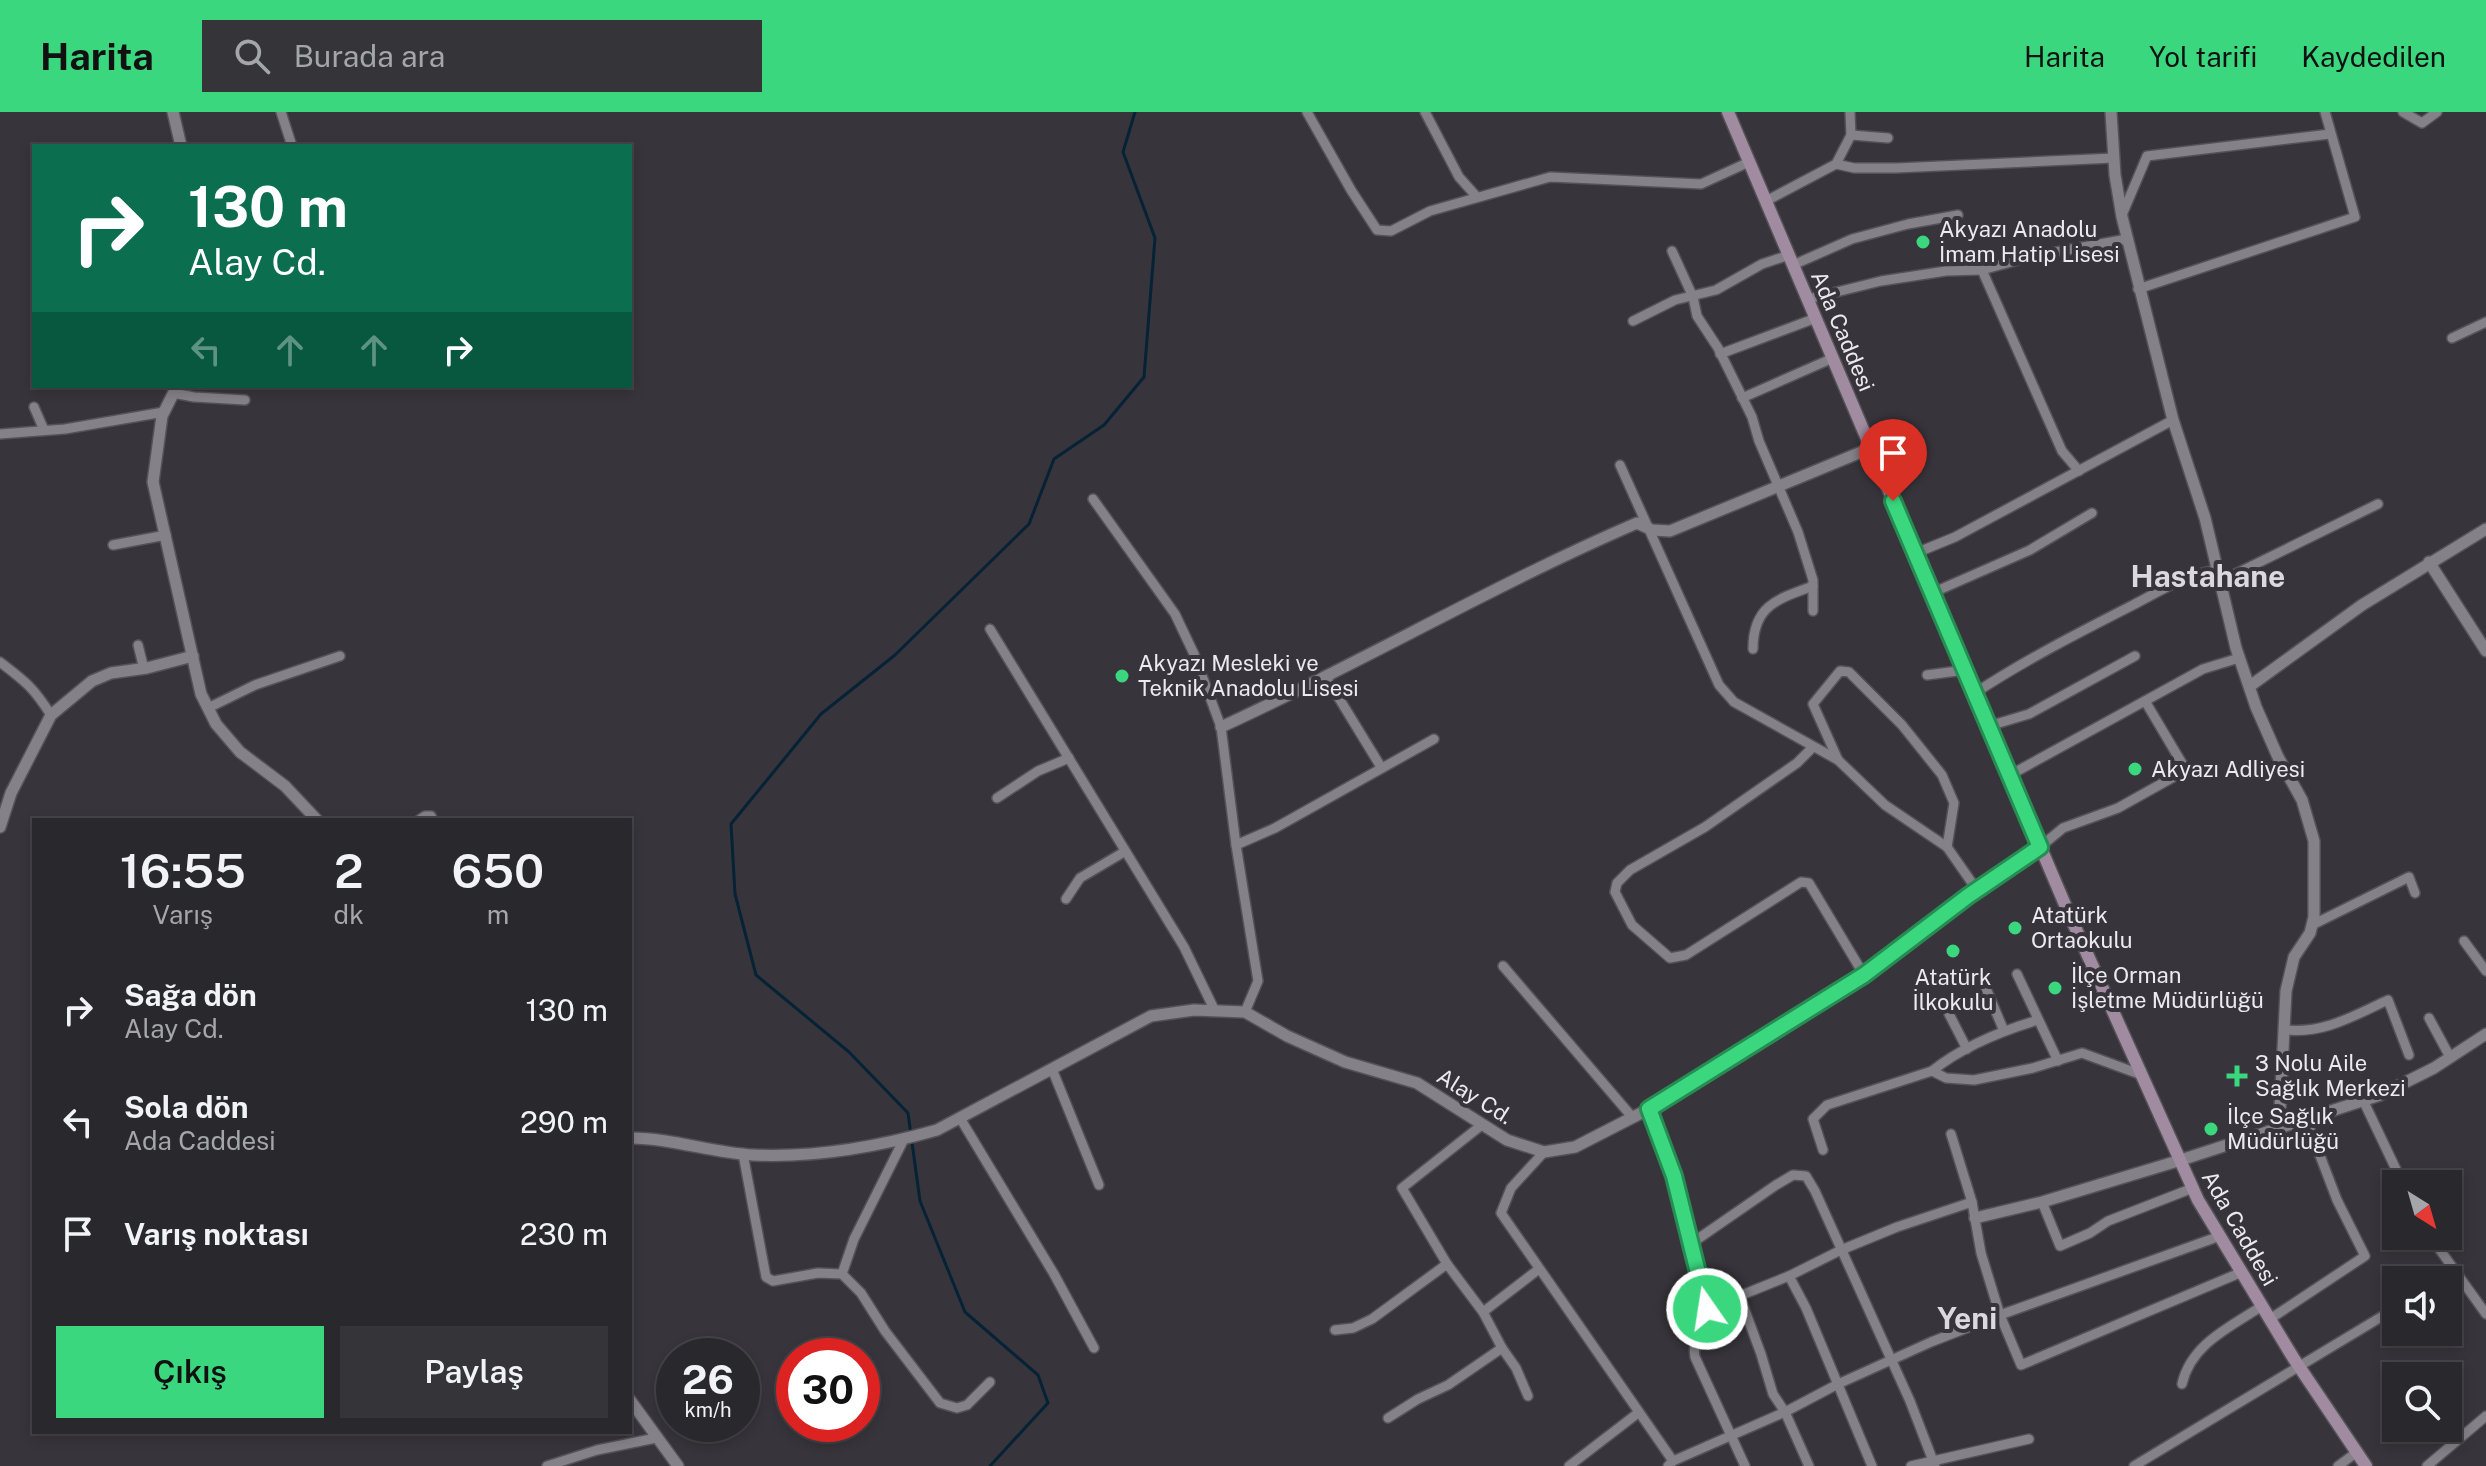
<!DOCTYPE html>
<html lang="tr">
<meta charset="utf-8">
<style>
:root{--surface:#29282c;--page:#353438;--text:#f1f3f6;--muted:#a5a6a9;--line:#454448;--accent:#3ad77f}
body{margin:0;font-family:"Public Sans",sans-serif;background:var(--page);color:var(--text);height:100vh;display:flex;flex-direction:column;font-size:30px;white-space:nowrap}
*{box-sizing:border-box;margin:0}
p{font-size:26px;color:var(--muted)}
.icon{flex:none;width:44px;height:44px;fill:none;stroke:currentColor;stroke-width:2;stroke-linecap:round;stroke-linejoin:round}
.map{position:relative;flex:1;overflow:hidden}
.details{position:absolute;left:32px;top:706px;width:600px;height:616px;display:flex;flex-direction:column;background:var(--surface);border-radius:0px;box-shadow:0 4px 12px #0003,0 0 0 2px var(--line)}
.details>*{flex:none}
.top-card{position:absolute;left:32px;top:32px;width:600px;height:244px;border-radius:0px;box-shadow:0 4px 12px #0003,0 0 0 2px var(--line);background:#0b6e4f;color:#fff;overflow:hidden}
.needle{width:52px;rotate:143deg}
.fabs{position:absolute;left:2382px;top:1058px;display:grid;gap:16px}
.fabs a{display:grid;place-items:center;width:80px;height:80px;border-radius:0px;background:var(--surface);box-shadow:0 4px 12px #0003,0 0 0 2px var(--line);font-size:40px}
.speed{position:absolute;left:656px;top:1226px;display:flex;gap:16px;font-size:40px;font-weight:700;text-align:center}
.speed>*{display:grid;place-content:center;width:104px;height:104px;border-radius:50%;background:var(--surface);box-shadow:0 4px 12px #0003,0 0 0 2px var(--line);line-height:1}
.speed small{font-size:20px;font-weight:400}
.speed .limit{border:12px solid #d22;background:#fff;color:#111}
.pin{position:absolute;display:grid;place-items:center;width:68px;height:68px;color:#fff;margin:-82px -34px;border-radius:50% 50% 50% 0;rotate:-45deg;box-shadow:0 0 8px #0007}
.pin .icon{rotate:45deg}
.me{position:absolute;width:88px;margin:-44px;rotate:347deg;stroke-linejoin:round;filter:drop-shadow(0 0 6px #0008)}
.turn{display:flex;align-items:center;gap:28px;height:168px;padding:0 24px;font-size:36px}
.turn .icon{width:104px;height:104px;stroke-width:2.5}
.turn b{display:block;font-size:56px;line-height:68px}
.lanes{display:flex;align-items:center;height:76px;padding:0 24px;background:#0003;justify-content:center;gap:40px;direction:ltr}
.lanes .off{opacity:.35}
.eta{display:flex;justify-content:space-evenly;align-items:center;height:136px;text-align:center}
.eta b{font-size:48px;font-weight:600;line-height:56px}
.cta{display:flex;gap:16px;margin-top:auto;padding:16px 24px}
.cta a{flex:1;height:92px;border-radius:0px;background:var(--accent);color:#111;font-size:32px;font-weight:600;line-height:92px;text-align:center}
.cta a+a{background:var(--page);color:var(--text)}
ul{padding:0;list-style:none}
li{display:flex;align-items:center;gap:24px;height:112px;padding:0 24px}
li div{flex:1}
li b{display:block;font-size:30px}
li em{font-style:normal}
header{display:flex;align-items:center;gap:48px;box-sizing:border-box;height:112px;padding:0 40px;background:var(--accent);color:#111}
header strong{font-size:38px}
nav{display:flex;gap:44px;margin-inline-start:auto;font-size:28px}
.search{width:560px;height:72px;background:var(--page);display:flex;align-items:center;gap:20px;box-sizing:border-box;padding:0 28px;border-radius:0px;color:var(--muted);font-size:30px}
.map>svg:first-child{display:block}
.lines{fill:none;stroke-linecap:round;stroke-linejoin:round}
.stream{stroke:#052236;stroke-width:3}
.minor-casing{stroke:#545257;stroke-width:12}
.tertiary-casing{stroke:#545257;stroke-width:14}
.secondary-casing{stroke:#545257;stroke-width:15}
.minor{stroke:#848188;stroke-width:9}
.tertiary{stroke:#848188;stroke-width:11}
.secondary{stroke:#a18ba0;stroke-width:12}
.route-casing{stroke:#268c53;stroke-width:20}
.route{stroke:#3ad77f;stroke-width:14}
.poi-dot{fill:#3ad77f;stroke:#37353b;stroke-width:3}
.labels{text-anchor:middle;stroke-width:8;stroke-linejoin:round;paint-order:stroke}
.poi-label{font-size:22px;fill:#eceaef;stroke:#37353b;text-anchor:start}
.street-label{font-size:22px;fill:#eceaef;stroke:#37353b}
.district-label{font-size:30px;font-weight:bold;fill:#dbd8e0;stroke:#37353b}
</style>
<header>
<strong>Harita</strong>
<div class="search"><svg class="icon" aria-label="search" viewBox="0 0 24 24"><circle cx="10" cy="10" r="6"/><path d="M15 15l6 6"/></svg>Burada ara</div>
<nav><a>Harita</a><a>Yol tarifi</a><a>Kaydedilen</a></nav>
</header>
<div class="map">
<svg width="2486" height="1354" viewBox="0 0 2486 1354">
<rect width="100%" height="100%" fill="#37353b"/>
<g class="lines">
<!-- stream -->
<polyline class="stream" points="990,1354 1048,1291 1038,1263 965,1200 920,1089 908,1001 849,940 756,863 735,782 731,712 821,602 895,543 1029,412 1054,347 1104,313 1144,265 1155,126 1123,40 1135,0"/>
<!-- minor casing -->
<g class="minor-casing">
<g id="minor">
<polyline points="281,0 292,34"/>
<polyline points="1307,0 1351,78 1377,118 1391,119 1430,99 1550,65 1701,72 1749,50"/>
<polyline points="1425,0 1459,65 1476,84"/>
<polyline points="2403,0 2422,11 2437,0"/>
<polyline points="1851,23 1888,26"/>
<polyline points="1836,52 1854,56 1896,56 2114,46"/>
<polyline points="1766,89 1836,52 1851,23 1850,0"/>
<polyline points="2122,103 2147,44 2330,22"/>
<polyline points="1672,139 1693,185 1697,204 1718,236 1752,305 1759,329 1798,420 1813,468 1813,499"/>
<polyline points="1793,153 1852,127 1908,112 1958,103"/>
<polyline points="1982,158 2062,339 2079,359"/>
<polyline points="2138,177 2355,105 2325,0"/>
<polyline points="1808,187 1881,169 1946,159 1982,158 2029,145 2127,127"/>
<polyline points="1633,209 1675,188 1716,178 1762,152 1789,143"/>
<polyline points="2452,226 2486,210"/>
<polyline points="1720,242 1816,206"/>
<polyline points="173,281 194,285 245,288"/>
<polyline points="1742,286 1833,246"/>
<polyline points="34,295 44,318"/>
<polyline points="0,322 65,317 164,300"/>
<polyline points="1620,353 1719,573 1734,590 1838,648 1885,693 1947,735 1977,778"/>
<polyline points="1093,387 1175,502 1194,542 1221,615 1236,733 1258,869 1245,900"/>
<polyline points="113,433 166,423"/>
<polyline points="1916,441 1955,425 2173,308"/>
<polyline points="2221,469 2378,392"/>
<polyline points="1932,481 2030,438 2092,401"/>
<polyline points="990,517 1184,835 1215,899"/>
<polyline points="138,533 144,557"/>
<path d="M1753,537C1753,494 1777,487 1813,474"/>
<path d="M0,550C26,570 33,575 51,603"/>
<polyline points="1927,563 1965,558"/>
<polyline points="1326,565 1381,655"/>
<path d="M1975,581C2025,548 2080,520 2133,493C2160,479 2188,461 2219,458"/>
<polyline points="208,596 255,573 340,544"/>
<polyline points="1989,614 2029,602 2135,544"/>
<polyline points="1813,635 1797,651 1705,715 1630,758 1617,771 1615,780 1632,813 1670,846 1686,843 1801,770 1809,771 1864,863"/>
<polyline points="1838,648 1813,592 1840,559 1849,560 1902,613 1942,663 1954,691 1947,735"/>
<polyline points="2010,663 2203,557 2239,546"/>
<polyline points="997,686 1038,659 1069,646"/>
<polyline points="419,708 425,704 431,704 433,708"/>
<polyline points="1236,733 1275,716 1434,627"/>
<polyline points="2040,735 2063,716 2118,696 2186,658 2145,589"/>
<polyline points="1066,787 1080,766 1124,740"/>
<polyline points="2312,813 2409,765 2415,781"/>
<polyline points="2464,829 2486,859"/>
<polyline points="1503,854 1633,1006"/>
<polyline points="2017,862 2058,949"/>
<polyline points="1985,874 2004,919"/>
<polyline points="1949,902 1967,937"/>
<polyline points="2429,906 2450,945"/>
<path d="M2285,918C2324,922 2353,904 2388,888L2409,943"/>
<polyline points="1052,957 1099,1073"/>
<path d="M1932,959C1962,935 2001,919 2038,908"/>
<polyline points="2363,988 2403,1072"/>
<path d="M1649,997C1673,1060 1696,1126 1706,1192C1709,1209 1691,1223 1695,1245L1745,1354"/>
<polyline points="960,1006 1054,1162 1094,1236"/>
<polyline points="1483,1012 1402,1076 1447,1152 1483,1200 1502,1236 1516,1256 1528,1284"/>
<polyline points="1951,1022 1972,1090 1981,1141 2000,1203 2021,1253 2242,1160"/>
<polyline points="1823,1038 1813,1007 1827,993 1932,959 1946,966 1974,968 2033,956 2082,941 2142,963"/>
<polyline points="1544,1040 1511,1076 1501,1101 1673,1349"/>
<polyline points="743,1042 766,1165 773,1169 818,1161 842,1162 861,1181 885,1219 940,1291 957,1296 967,1293 990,1270"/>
<polyline points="2042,1090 2060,1134 2090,1121 2108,1109 2193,1076"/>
<polyline points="2430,1124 2486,1202"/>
<polyline points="1692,1131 1776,1073 1793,1063 1806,1064 1815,1079 1910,1289 1935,1354"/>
<polyline points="842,1162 854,1127 904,1027"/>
<polyline points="1789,1164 1806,1196 1872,1354"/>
<polyline points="1740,1185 1761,1242 1773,1282 1785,1300 1809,1354"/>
<polyline points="1707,1197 1789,1164 1841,1138 1897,1115 1972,1090"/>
<polyline points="1483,1200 1539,1157"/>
<polyline points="2270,1207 2365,1144 2337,1088 2306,1007"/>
<polyline points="1335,1218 1353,1216 1372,1207 1447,1152"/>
<path d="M2182,1272C2191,1232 2230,1215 2262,1194"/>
<polyline points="1388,1306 1418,1287 1448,1273 1502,1236"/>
<polyline points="547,1354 597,1338 656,1326"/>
<polyline points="1569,1354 1638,1301"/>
<polyline points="1668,1354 1673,1349 1785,1300 1838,1272 1931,1230 2000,1203 2220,1124"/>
<polyline points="1911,1354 2029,1327"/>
<polyline points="2134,1354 2396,1196"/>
<polyline points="2338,1354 2357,1340"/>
<polyline points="2427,1354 2486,1304"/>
</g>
</g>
<!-- tertiary casing -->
<g class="tertiary-casing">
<g id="tertiary">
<polyline points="173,0 181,34"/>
<polyline points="2111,0 2115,63 2122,105 2173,308 2205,406 2236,536 2256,595 2278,645 2302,688 2314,729 2314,805 2310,821 2294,845 2286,879 2279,1016"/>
<polyline points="177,274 162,304 153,370 201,582 216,612 240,640 285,674 317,708"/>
<polyline points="2429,450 2486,539"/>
<polyline points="2250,574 2362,493 2486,417"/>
<path d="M1221,615C1361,551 1495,472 1637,411L1652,418L1670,419L1871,336"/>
<polyline points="0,715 11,681 51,603 92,569 111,561 147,556 193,544"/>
<path d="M630,1026C672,1026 712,1041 753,1043C816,1046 877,1035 937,1018L1151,904L1194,898L1245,900L1287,924L1345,950L1417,971L1507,1028L1544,1040L1575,1035L1649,997L1864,863L1968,784L2040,735"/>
<polyline points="1975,1106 2042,1090 2181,1048 2380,983 2434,956 2486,922"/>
<polyline points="630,1288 678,1354"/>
</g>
</g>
<!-- secondary casing -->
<g class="secondary-casing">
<polyline id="secondary" points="1728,0 2066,795 2198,1088 2294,1247 2366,1354"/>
</g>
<!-- minor -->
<use href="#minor" class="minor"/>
<!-- tertiary -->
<use href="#tertiary" class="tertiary"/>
<!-- secondary -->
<use href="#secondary" class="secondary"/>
</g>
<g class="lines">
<!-- route casing -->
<g class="route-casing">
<polyline id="route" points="1707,1197 1674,1064 1649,997 1864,863 1968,784 2040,735 1893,389"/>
</g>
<!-- route -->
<use href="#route" class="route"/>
</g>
<!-- markers -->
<g class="poi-dot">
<circle cx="1923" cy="130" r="8"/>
<circle cx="1122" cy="564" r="8"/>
<circle cx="2135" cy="657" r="8"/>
<circle cx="2015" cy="816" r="8"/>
<circle cx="1953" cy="839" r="8"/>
<circle cx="2055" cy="876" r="8"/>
<path d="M2233 952h8v8h8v8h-8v8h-8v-8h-8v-8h8z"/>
<circle cx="2211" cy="1017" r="8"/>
</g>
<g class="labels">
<!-- poi labels -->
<g class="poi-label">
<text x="1939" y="125">Akyazı Anadolu<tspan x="1939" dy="25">İmam Hatip Lisesi</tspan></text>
<text x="1138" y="559">Akyazı Mesleki ve<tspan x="1138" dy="25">Teknik Anadolu Lisesi</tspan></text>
<text x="2151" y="665">Akyazı Adliyesi</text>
<text x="2031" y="811">Atatürk<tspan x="2031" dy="25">Ortaokulu</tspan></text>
<text x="2071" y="871">İlçe Orman<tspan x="2071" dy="25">İşletme Müdürlüğü</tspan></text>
<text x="1953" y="873" text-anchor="middle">Atatürk<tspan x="1953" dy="25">İlkokulu</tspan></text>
<text x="2255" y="959">3 Nolu Aile<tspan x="2255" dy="25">Sağlık Merkezi</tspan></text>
<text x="2227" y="1012">İlçe Sağlık<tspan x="2227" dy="25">Müdürlüğü</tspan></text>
</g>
<!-- street labels -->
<g class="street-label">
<text transform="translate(1843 219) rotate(67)" y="8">Ada Caddesi</text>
<text transform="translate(1475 984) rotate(32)" y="8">Alay Cd.</text>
<text transform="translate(2240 1116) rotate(60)" y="8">Ada Caddesi</text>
</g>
<!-- district labels -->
<g class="district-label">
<text x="2208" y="475">Hastahane</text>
<text x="1967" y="1217">Yeni</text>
</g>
</g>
</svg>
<div class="fabs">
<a><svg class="needle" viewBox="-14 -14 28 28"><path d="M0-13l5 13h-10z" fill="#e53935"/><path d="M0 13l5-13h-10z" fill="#a5a6a9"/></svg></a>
<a><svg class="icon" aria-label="sound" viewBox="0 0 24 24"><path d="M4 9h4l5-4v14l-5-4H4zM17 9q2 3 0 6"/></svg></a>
<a><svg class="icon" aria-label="search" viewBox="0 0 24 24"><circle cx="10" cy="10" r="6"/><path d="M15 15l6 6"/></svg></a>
</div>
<div class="speed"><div>26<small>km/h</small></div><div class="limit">30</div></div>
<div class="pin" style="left:1893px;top:389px;background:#d93025"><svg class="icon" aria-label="arrive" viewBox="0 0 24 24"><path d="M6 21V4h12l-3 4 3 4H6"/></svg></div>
<svg class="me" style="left:1707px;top:1197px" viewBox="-20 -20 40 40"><circle r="17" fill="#3ad77f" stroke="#fff" stroke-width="3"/><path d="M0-11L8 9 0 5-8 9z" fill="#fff"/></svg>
<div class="top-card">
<div class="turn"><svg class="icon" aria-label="right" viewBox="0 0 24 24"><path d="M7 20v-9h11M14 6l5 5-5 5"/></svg><div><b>130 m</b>Alay Cd.</div></div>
<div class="lanes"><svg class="icon off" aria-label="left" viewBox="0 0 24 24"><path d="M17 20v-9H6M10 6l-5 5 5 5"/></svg><svg class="icon off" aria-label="ahead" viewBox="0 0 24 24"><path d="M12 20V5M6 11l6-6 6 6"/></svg><svg class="icon off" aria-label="ahead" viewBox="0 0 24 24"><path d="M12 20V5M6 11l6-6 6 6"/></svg><svg class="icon" aria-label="right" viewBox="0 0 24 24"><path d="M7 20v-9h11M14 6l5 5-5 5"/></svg></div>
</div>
<section class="details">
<div class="eta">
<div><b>16:55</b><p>Varış</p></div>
<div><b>2</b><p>dk</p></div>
<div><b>650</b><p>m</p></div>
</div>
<ul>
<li><svg class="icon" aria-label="right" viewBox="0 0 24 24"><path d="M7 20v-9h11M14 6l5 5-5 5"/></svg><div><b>Sağa dön</b><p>Alay Cd.</p></div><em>130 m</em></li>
<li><svg class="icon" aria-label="left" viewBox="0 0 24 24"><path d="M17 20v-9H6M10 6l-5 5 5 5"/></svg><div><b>Sola dön</b><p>Ada Caddesi</p></div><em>290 m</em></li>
<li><svg class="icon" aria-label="arrive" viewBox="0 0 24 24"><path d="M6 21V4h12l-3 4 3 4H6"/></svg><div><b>Varış noktası</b></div><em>230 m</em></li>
</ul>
<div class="cta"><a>Çıkış</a><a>Paylaş</a></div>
</section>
</div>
